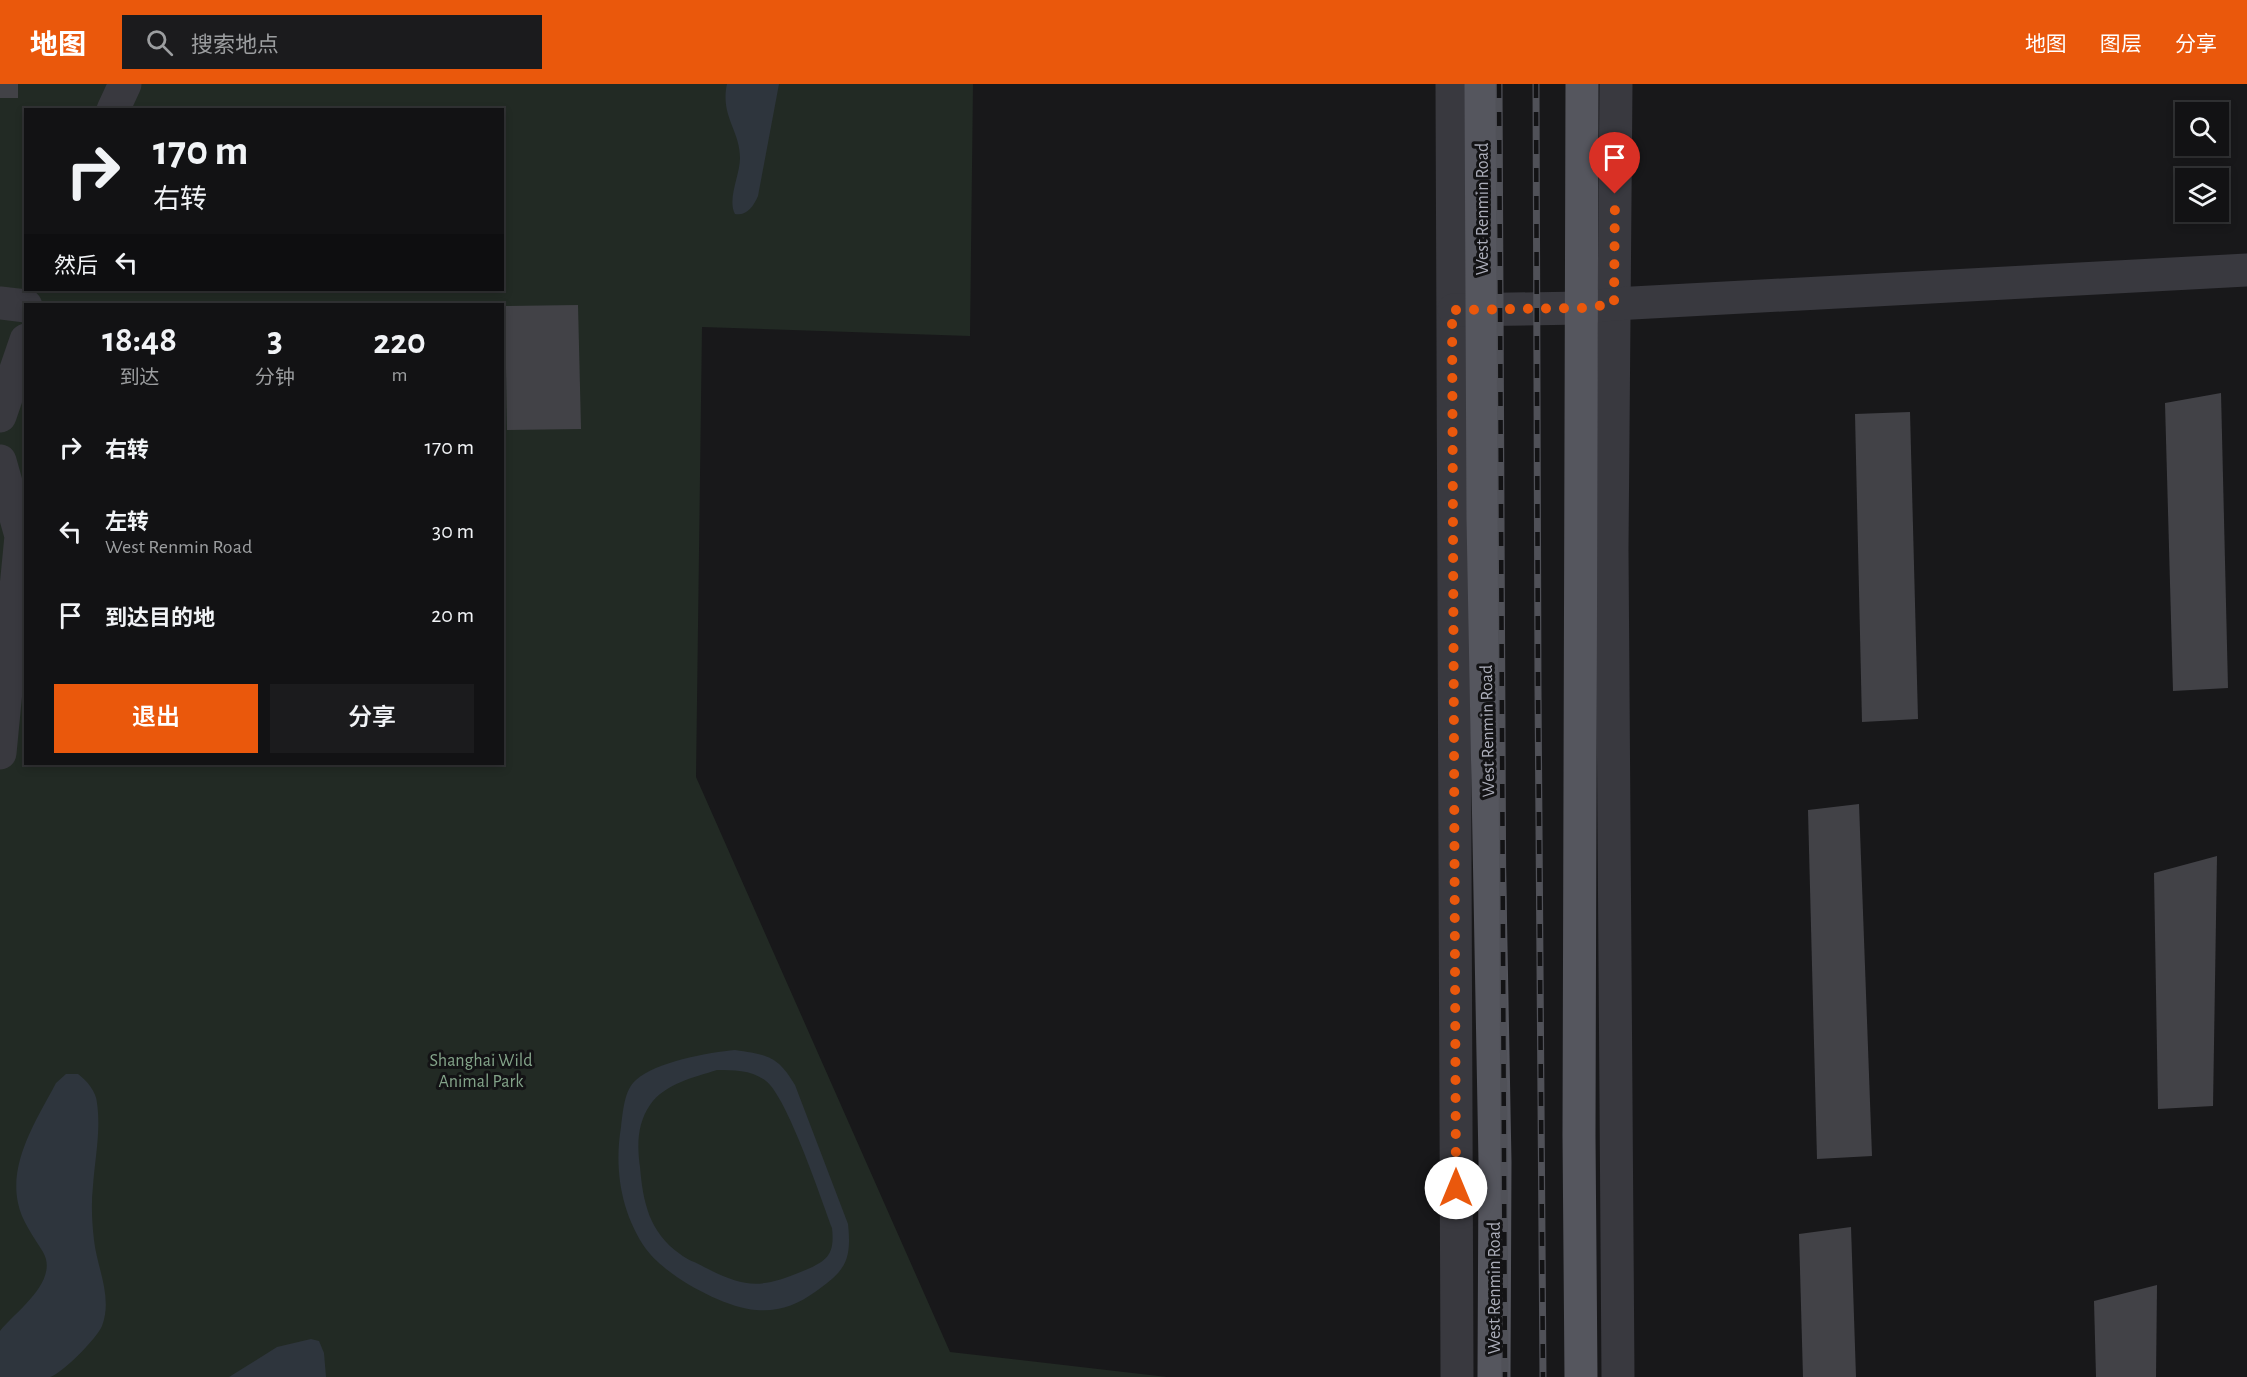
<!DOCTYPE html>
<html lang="zh">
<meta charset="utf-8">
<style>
:root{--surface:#121214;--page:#1b1b1d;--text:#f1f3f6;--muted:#9c9ea0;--line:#313234;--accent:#ea580c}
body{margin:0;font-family:"Alegreya Sans","Noto Sans SC",sans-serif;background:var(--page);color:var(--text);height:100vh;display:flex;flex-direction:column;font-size:22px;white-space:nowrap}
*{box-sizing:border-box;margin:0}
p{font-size:20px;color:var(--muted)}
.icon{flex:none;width:33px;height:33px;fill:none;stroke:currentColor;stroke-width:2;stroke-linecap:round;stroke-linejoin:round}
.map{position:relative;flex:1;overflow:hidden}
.side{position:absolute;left:24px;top:219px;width:480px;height:462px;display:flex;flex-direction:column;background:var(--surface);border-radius:0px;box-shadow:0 3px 9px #0003,0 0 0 2px var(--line)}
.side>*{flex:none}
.guide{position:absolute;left:24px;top:24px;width:480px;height:183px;border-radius:0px;box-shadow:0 3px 9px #0003,0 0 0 2px var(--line);background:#121214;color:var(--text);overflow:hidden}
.tools{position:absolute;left:2175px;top:18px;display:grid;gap:12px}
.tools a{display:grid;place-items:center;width:54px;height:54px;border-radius:0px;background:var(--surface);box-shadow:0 3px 9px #0003,0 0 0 2px var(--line);font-size:30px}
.pin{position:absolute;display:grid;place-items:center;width:51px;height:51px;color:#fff;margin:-62px -26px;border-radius:50% 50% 50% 0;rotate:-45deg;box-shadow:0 0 6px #0007}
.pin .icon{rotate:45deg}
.me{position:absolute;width:66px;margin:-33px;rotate:0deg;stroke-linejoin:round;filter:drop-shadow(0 0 4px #0008)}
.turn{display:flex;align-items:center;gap:21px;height:126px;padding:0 30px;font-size:27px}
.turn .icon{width:78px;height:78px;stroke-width:2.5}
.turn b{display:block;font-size:42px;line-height:51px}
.then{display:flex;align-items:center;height:57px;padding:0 30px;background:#0003;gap:12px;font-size:22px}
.eta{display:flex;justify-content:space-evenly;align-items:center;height:102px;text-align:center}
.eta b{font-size:36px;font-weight:600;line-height:42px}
.action{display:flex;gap:12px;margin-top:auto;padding:12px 30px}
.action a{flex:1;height:69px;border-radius:0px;background:var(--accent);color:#fff;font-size:24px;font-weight:600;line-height:69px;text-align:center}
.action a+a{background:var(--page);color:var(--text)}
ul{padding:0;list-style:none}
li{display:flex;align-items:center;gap:18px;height:84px;padding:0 30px}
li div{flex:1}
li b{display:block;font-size:22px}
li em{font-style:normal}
header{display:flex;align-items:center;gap:36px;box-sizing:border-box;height:84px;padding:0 30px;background:var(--accent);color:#fff}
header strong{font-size:28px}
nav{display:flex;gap:33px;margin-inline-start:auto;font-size:21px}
.search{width:420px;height:54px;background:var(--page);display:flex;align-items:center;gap:15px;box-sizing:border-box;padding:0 21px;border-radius:0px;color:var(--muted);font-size:22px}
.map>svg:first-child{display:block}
.green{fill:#222a24;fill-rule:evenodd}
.water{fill:#2e353d;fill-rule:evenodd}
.building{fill:#424247}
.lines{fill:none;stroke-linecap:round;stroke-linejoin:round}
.minor{stroke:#39393f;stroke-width:33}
.major{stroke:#55565e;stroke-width:33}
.rail-casing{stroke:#505158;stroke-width:7}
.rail{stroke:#131315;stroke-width:4.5;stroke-dasharray:14;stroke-linecap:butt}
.route{stroke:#ea580c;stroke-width:10;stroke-dasharray:0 18}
.labels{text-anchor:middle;stroke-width:6;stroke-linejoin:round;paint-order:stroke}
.street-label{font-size:18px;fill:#abadb9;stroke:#131315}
.park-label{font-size:18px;fill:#83a389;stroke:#131315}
</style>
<header>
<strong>地图</strong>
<div class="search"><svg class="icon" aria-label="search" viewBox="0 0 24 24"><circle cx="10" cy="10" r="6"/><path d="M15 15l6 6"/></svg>搜索地点</div>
<nav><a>地图</a><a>图层</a><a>分享</a></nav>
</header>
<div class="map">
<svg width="2247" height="1293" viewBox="0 0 2247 1293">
<rect width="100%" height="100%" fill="#18181a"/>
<!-- green -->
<path class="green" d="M0,0H973L970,252L702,243L696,693L950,1268L1167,1293H0ZM26,26H502V206H26ZM26,220H502V680H26Z"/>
<!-- water -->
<g class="water">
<path d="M727,0H779L758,112C753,123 747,132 735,130C727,115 740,91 740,74C740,46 720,32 727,0Z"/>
<path d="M735,966C768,971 778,972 795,1001L848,1140C852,1177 845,1187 815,1208C797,1221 779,1228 756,1226C722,1223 666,1192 646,1165C621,1129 614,1085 621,1043C623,1028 624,1006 636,996C655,978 710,968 735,966ZM717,986C734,986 752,986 766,997C787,1013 821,1114 832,1144C835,1171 827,1177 803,1187C760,1205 745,1204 704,1183C696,1178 687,1176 680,1170C649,1148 643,1118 640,1083C637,1062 637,1040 650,1021C664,1000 695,993 717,986Z"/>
<path d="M66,990H78C87,997 96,1007 97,1019C101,1047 95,1074 93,1102C91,1120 92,1138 94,1156C97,1184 113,1213 102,1242C97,1254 63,1289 50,1293C41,1293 11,1293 0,1293V1247C15,1228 60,1197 43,1168C34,1153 21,1136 18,1119C9,1077 37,1035 56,999Z"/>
<polygon points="311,1255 319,1257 324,1269 326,1293 229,1293 277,1263"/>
</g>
<!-- building -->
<g class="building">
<rect x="0" y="0" width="18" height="14"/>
<polygon points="364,206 395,206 395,208 364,207"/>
<polygon points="578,221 581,345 507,346 505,222"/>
<polygon points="2221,309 2228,604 2173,607 2165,319"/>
<polygon points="1910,328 1918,635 1862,638 1855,330"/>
<polygon points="1859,720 1872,1072 1817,1075 1808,726"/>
<polygon points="2217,772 2213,1022 2158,1025 2154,789"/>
<polygon points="1851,1143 1856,1293 1803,1293 1799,1150"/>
<polygon points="2157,1201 2156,1293 2096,1293 2094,1217"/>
</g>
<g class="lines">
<!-- minor -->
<g class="minor">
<polyline points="1452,0 1457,1293"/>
<polyline points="1616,0 1612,465 1618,1293"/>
<polyline points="113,26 125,0"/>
<polyline points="0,219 26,222"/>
<polyline points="1454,226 1582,224 1614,220 2247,186"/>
<polyline points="0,332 26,256"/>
<polyline points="0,377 21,452 0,669"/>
</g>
<!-- major -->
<g class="major">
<polyline points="1481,0 1483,434 1495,1078 1494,1293"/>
<polyline points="1581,1293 1579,1052 1582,0"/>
</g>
<!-- rail casing -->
<g class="rail-casing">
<g id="rail">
<polyline points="1499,0 1505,1293"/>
<polyline points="1536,0 1538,605 1543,1293"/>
</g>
</g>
<!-- rail -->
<use href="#rail" class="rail"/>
</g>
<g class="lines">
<!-- route -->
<polyline class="route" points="1456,1104 1452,226 1582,224 1614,220 1615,110"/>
</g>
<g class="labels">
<!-- street labels -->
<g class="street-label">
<text transform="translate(1482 125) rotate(-90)" y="6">West Renmin Road</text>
<text transform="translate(1487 647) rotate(-91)" y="6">West Renmin Road</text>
<text transform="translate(1494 1204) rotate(-90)" y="6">West Renmin Road</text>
</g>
<!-- park labels -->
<g class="park-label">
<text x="481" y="982">Shanghai Wild<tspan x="481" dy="21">Animal Park</tspan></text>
</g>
</g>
</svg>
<div class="tools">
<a><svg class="icon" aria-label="search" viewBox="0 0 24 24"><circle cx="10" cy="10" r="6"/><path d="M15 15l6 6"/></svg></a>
<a><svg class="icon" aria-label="layers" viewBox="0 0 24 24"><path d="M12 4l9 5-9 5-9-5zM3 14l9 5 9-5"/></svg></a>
</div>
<div class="pin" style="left:1615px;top:110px;background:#d93025"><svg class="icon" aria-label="arrive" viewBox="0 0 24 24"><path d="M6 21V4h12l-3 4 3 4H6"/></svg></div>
<svg class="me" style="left:1456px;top:1104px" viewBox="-20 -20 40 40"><circle r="19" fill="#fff"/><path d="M0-13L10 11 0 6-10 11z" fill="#ea580c"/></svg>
<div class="guide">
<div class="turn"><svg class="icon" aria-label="right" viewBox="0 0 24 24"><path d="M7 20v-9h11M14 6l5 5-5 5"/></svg><div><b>170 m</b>右转</div></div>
<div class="then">然后<svg class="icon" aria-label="left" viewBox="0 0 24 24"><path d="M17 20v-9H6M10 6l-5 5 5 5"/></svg></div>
</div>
<section class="side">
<div class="eta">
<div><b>18:48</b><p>到达</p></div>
<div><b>3</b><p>分钟</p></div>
<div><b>220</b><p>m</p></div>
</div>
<ul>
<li><svg class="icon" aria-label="right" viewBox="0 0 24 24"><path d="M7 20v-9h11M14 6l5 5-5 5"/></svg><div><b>右转</b></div><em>170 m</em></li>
<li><svg class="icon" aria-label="left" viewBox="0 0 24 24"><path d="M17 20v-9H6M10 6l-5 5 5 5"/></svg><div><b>左转</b><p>West Renmin Road</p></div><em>30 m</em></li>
<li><svg class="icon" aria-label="arrive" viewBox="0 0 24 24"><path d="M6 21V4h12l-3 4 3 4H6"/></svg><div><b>到达目的地</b></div><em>20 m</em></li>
</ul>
<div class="action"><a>退出</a><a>分享</a></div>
</section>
</div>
